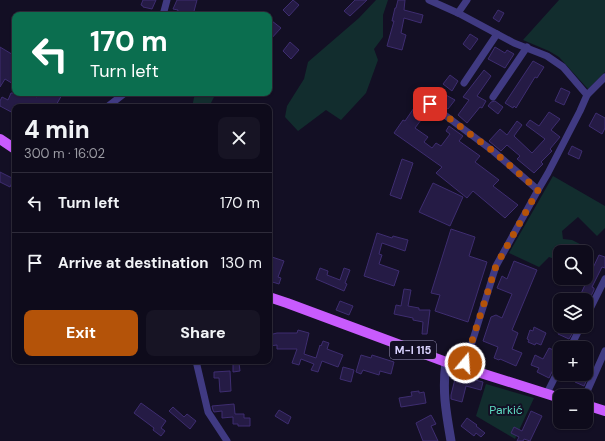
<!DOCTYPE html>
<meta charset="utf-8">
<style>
:root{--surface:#0e0b1b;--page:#171424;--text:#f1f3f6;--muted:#9b9ba3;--line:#2e2b3a;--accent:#b45309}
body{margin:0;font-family:"DM Sans",sans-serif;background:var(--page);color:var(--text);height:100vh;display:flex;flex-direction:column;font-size:15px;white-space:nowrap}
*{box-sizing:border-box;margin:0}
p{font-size:13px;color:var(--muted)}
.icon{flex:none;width:22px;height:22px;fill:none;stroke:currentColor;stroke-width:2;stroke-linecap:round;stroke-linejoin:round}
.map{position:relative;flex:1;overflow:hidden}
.details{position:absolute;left:12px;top:104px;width:260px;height:260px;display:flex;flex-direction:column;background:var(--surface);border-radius:8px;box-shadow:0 1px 3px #0004,0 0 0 1px var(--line)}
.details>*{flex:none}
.hud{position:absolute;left:12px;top:12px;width:260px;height:84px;border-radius:8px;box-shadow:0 1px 3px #0004,0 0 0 1px var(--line);background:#0b6e4f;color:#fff;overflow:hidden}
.fabs{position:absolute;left:553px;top:245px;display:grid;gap:8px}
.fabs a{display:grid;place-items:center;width:40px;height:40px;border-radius:8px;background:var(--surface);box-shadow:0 1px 3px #0004,0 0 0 1px var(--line);font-size:20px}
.pin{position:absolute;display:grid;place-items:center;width:34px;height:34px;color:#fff;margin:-17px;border-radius:8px;box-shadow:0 2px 6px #0006}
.me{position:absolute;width:44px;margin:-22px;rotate:18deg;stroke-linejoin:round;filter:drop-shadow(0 0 3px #0008)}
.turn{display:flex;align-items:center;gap:14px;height:84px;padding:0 12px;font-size:18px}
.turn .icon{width:52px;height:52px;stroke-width:2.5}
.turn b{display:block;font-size:28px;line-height:34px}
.round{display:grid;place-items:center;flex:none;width:42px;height:42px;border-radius:8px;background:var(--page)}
.headline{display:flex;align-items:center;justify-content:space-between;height:68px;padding:0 12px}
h1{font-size:24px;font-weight:800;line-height:30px}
.action{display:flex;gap:8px;margin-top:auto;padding:8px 12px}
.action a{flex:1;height:46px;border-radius:8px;background:var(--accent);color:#fff;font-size:16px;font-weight:800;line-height:46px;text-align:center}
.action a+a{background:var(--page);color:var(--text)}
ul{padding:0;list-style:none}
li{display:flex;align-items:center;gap:12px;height:60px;padding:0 12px;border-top:1px solid var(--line)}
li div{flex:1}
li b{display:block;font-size:15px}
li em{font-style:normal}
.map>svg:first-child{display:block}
.green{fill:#122d2e}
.building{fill:#251b45;stroke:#3e2d70}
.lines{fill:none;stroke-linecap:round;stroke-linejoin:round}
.minor{stroke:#403a82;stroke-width:7}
.tertiary{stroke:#403a82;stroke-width:9}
.primary{stroke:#c85bfd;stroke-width:10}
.route{stroke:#b45309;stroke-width:7;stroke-dasharray:0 12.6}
.labels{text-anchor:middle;stroke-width:4;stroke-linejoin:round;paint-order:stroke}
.shield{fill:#130f24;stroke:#9e98bd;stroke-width:1}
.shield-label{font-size:11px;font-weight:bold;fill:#d9d2fe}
.park-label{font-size:12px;fill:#5fdec4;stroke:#130f24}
</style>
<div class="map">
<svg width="605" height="441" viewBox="0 0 605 441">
<rect width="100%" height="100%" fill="#130f24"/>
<!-- green -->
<g class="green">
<polygon points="376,0 388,0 383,15 383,37 374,49 378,60 366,93 341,120 326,110 298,131 285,117 287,106 304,79 308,62 359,18"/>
<polygon points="559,0 605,0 605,72 588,89 559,57 549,51 523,40"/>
<polygon points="195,93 216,93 209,107 192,107"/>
<polygon points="553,176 605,206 605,228 597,236 578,217 562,231 563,239 572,240 594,251 588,267 586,269 586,252 560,252 560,261 549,257 539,267 509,253"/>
<polygon points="486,384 534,398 515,439 476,416"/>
</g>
<!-- building -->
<g class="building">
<polygon points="143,0 156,0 152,9 143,7 143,6 141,5"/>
<polygon points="177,0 197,0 193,15 177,15 178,10 173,9"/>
<polygon points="293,0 299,5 289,16 283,10"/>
<polygon points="355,0 367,0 350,16 344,11"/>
<polygon points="398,0 405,0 404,10 423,15 421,23 404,18 401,33 406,35 402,50 387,46 394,21 392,21 395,8 396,8"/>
<polygon points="498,10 504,13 499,22 493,18"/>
<polygon points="272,21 281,28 269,41 269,24"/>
<polygon points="470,34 478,39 470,50 463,44"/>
<polygon points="290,42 299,50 291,59 283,51"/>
<polygon points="0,47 15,56 15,85 5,79 0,87"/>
<polygon points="495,47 505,53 507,50 514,54 505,68 488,59"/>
<polygon points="533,61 544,67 537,78 535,77 516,108 514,106 513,108 505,103"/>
<polygon points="484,70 491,76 477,96 486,101 482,108 480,107 467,123 458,115 469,100 463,97"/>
<polygon points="450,75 458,81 452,91 443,84"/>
<polygon points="561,88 570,92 564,105 555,101"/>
<polygon points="11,93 29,93 37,97 40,93 63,93 55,107 15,107 15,114 0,106 0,101 2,97 8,100"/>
<polygon points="444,94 455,100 448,109 438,102"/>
<polygon points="495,101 503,107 498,114 488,106 491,102"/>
<polygon points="416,105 427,112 415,128 428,137 424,142 432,148 436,143 441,146 450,134 446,131 449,126 463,136 459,141 480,156 475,162 499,180 493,186 518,205 505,218 473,191 467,198 436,173 442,167 394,133 403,120 405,121"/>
<polygon points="549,112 560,119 551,130 560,137 550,149 552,151 541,162 543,164 534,173 517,159 520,156 507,145 501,151 489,141 500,129 507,135 517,121 522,125 514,136 532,153 545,139 526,125 530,120 539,126"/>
<polygon points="596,113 605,118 605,128 602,134 589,126"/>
<polygon points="572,146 582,151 579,159 568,154"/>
<polygon points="402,159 413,163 401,199 390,195"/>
<polygon points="0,172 14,179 10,187 0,182"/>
<polygon points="433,183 463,197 450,226 419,212"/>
<polygon points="451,229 475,237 469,256 487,262 468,322 435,311 440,295 431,293"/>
<polygon points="377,233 392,238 393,236 408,240 405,251 382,243 379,254 382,255 379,264 399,271 394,286 364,276"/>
<polygon points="599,255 605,257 605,268 602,267 592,287 594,288 594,290 589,300 578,300"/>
<polygon points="269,256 284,261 278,277 281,278 279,284 269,281"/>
<polygon points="514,261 537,270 512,330 518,333 512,349 522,353 516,366 500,359 499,360 494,358 498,347 483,341 491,317 496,315 502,318 512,294 497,288 502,276 507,279"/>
<polygon points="320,268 328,271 327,275 340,280 344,268 350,270 345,283 347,284 344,291 316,279"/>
<polygon points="404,289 411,290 408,306 419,308 419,310 430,310 427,334 422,334 423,322 413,320 413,318 394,314 396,305 401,306"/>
<polygon points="340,301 353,306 349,315 336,310"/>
<polygon points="534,327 546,333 541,345 536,343 535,345 528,342 529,340 527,339 530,330 533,331"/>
<polygon points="561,328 572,334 569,339 558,334"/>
<polygon points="298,330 309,333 304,354 316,358 320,345 321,346 323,341 329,343 327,349 343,355 338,367 322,361 318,372 311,370 314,364 301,359 299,365 292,363 297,349 277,349 277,345 269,346 269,335 277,333 297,333"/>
<polygon points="549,348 560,353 560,362 556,364 549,378 537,372 539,368 531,365 535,355 543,359"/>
<polygon points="361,355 371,358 372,355 394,362 391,374 380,371 379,375 363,370 361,374 356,372"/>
<polygon points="239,363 240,371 233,372 233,364"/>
<polygon points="343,367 354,370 351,382 340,379"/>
<polygon points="230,371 231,391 220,392 219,378 214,378 214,372"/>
<polygon points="579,374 589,375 584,386 575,382"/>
<polygon points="456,375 483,382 481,390 466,386 462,402 451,399 451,395"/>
<polygon points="419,391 419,393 424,392 426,403 401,407 399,398 412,396 411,392"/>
<polygon points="141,403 166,421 161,428 165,431 161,436 153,430 154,428 134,413"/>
<polygon points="234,404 235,414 244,414 244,418 250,418 250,426 238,426 238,424 233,424 233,417 222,418 222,411 214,412 213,410 212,406"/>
<polygon points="173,407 184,417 187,414 196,421 190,429 169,411"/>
<polygon points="279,410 291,417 288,424 275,416"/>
<polygon points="531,411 542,416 530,441 524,439 523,441 517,441 519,437 511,433 514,427 522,431"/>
<polygon points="431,415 436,424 431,426 438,441 423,441 416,423"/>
<polygon points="467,418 477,425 476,426 485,433 481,437 476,433 474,436 461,426"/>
</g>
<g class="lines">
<!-- minor -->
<g class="minor">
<polyline points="429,0 458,13 514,43 547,56 563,67 587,95"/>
<polyline points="458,13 467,0"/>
<polyline points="163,15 167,0"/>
<polyline points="464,83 497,34"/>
<polyline points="493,97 527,47"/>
<polyline points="430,104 493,151 538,190"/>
<polyline points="107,107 125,93"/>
<polyline points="586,317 605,279"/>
<polyline points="570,348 581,326"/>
<polyline points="196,361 208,412 227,441"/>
<polyline points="464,368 496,266 538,190 548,173 580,111 587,95 605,77"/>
<polyline points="547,393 560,367"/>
<polyline points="585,396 605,351"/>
</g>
<!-- tertiary -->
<path class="tertiary" d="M446,362C442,391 446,412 451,441"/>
<!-- primary -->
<g class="primary">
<polyline points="0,139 15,149"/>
<polyline points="269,297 287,303 446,362 560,398"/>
<polyline points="586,405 605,411"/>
</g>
</g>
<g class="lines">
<!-- route -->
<polyline class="route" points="430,104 493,151 538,190 496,266 465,363"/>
</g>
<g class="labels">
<!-- shield labels -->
<rect class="shield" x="390" y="341" width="46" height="18" rx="3"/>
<g class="shield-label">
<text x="413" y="354">M-I 115</text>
</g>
<!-- park labels -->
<g class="park-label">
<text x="506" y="414">Parkić</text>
</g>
</g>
</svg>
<div class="fabs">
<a><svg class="icon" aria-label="search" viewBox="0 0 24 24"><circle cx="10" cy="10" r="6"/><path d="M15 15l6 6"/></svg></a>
<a><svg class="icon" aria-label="layers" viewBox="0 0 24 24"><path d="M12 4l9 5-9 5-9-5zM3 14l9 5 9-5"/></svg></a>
<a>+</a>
<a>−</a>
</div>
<div class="pin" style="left:430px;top:104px;background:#d93025"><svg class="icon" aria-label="arrive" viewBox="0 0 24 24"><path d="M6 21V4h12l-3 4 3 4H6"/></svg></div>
<svg class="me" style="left:465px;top:363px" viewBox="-20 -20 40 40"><circle r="17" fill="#b45309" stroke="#fff" stroke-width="3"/><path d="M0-11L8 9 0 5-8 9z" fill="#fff"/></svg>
<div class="hud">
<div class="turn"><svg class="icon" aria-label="left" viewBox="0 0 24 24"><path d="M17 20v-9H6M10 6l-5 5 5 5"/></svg><div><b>170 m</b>Turn left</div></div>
</div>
<section class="details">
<div class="headline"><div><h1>4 min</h1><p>300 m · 16:02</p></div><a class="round"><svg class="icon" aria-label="close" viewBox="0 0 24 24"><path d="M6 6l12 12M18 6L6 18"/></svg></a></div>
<ul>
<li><svg class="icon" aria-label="left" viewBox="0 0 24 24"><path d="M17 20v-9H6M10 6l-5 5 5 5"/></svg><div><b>Turn left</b></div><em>170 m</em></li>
<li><svg class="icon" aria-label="arrive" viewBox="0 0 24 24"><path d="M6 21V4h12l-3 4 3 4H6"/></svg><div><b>Arrive at destination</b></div><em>130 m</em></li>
</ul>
<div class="action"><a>Exit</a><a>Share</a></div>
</section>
</div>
